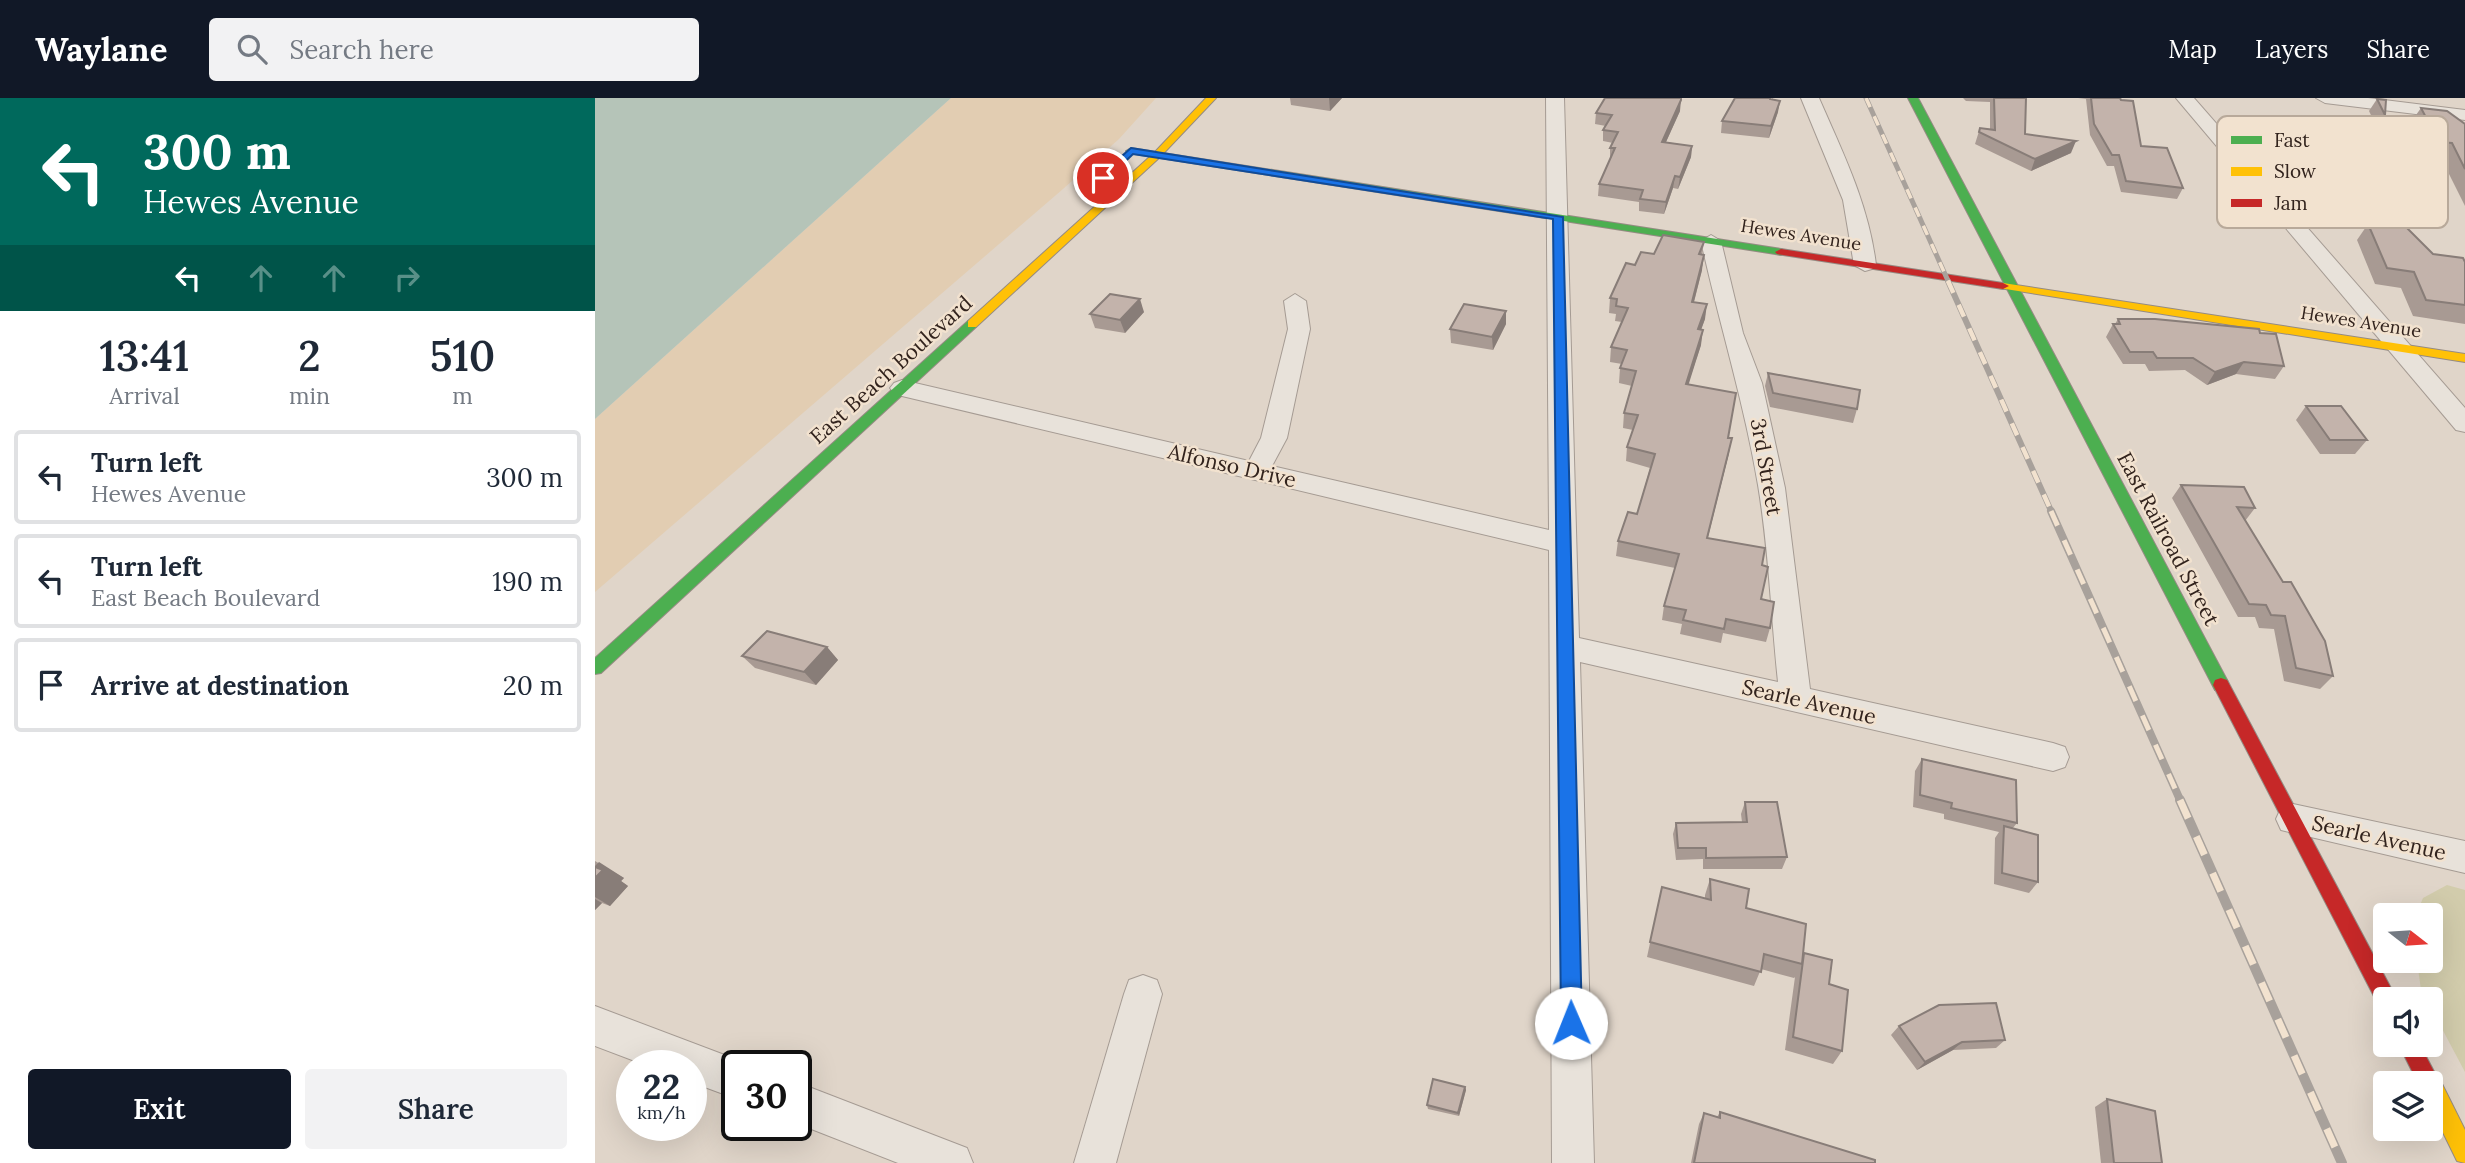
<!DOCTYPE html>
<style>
:root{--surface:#fff;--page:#f2f2f3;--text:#1f2937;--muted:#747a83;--line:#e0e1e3;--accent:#111827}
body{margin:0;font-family:Lora,serif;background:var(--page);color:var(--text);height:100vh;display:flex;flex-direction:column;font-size:26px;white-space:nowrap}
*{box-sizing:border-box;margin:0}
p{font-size:23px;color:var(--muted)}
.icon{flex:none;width:38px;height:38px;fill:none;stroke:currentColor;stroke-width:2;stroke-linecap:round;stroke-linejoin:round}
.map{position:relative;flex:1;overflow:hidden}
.sheet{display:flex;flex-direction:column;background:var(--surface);width:595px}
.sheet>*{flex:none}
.guide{background:#00695c;color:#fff;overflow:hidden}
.needle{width:46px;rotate:107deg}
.buttons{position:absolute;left:1778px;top:805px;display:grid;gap:14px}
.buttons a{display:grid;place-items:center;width:70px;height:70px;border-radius:7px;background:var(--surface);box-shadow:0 7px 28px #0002;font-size:35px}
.speed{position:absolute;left:21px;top:952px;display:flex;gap:14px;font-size:35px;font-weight:700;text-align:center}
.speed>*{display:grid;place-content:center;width:91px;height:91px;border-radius:50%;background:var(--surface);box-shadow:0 7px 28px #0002;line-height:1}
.speed small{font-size:18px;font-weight:400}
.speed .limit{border:4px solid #111;border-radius:10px;background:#fff;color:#111}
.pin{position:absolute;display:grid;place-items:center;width:60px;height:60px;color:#fff;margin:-30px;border:4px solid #fff;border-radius:50%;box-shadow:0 2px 7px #0007}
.me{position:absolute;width:77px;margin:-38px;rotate:359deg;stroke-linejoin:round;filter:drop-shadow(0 0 5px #0008)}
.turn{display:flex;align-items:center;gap:24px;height:147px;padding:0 28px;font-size:32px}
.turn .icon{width:91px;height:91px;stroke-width:2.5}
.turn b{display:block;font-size:49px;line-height:60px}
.lanes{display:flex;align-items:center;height:66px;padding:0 28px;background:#0003;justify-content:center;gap:35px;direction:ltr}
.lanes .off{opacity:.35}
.eta{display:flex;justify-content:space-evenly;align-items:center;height:119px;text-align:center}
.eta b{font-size:42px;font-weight:600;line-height:49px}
.button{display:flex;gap:14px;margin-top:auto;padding:14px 28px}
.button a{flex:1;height:80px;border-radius:7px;background:var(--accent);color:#fff;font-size:28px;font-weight:600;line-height:80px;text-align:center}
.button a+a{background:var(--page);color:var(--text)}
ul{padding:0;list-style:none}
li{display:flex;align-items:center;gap:21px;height:94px;margin:0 14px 10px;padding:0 14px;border:4px solid var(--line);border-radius:7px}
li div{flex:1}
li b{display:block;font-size:26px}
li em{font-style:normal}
header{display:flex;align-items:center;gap:42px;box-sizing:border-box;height:98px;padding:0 35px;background:var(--accent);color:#fff}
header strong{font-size:33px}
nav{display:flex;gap:38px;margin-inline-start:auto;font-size:24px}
.search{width:490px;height:63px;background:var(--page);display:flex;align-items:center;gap:18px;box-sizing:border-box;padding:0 24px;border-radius:7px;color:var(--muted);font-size:26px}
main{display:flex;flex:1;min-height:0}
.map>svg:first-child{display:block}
.green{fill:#d2ccac}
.sand{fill:#e2cdb2}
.water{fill:#b5c4b8}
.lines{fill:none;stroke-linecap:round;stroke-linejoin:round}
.street-casing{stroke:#a59b93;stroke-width:2}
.fast-casing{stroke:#958b83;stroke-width:2}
.slow-casing{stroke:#958b83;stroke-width:2}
.jam-casing{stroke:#958b83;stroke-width:2}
.street{fill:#e8e2da;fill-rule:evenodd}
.fast{fill:#4caf50;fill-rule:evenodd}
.slow{fill:#ffc107;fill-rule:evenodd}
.jam{fill:#c62828;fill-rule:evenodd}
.rail-far3-casing{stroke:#a8a19b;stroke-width:5}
.rail-far2-casing{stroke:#a8a19b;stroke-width:6}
.rail-far1-casing{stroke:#a8a19b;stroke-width:8}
.rail-casing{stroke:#a8a19b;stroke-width:10}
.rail-far3{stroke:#f2e2cf;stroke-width:3.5;stroke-dasharray:10;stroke-linecap:butt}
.rail-far2{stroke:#f2e2cf;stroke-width:4.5;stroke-dasharray:13;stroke-linecap:butt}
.rail-far1{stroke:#f2e2cf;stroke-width:5;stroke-dasharray:16;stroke-linecap:butt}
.rail{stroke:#f2e2cf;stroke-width:7;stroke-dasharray:20;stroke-linecap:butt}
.wall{fill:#a89a93}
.shaded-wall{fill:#887d78}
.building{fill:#c3b3ab;stroke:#887d78;stroke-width:2}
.route{fill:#1a73e8;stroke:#114b97;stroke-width:2}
.labels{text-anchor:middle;stroke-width:5;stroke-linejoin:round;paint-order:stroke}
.far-street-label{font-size:18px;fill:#32231d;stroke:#f2e2cf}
.street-label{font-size:21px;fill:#32231d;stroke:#f2e2cf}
.key{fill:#f2e2cf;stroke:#b8a99a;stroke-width:2}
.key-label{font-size:19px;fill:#32231d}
</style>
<header>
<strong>Waylane</strong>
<div class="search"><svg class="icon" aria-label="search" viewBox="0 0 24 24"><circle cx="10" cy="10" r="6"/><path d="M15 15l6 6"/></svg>Search here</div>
<nav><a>Map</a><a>Layers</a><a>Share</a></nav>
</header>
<main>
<section class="sheet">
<div class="guide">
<div class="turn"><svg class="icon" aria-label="left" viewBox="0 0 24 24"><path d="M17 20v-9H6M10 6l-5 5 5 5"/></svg><div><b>300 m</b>Hewes Avenue</div></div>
<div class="lanes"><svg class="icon" aria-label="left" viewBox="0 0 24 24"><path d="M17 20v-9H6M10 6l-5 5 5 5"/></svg><svg class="icon off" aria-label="ahead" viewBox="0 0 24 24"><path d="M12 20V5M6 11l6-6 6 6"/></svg><svg class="icon off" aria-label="ahead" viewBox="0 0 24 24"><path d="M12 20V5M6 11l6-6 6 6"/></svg><svg class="icon off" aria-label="right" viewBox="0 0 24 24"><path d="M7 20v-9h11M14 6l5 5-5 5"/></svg></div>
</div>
<div class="eta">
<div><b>13:41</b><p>Arrival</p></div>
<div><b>2</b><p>min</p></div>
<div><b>510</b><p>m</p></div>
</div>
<ul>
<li><svg class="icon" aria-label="left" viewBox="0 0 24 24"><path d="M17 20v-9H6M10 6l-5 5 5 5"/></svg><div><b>Turn left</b><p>Hewes Avenue</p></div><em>300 m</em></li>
<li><svg class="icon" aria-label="left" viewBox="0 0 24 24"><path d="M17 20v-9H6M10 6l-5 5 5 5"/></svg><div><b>Turn left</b><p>East Beach Boulevard</p></div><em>190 m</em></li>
<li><svg class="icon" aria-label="arrive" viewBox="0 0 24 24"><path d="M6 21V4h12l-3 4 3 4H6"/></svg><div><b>Arrive at destination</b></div><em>20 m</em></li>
</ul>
<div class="button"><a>Exit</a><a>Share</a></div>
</section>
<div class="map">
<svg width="1870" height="1065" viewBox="0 0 1870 1065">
<rect width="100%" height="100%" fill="#e0d5c9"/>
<!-- green -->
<polygon class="green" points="1852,787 1870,792 1870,974 1836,910 1836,901 1831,901 1826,892 1822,863 1836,863 1836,817 1821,817 1828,800"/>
<!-- sand -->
<polygon class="sand" points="356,0 561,0 524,41 468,91 0,494 0,321"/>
<!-- water -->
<polygon class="water" points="0,0 356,0 0,321"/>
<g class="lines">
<!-- street casing -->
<g class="street-casing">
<g id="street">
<path d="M951,0H969L984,540L1183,584C1176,519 1174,452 1163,387C1149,304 1124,225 1106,143L1116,137L1126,143L1148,235L1167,285L1190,390L1215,591L1458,645L1470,649L1474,659L1470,669L1458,673L985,564L999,1065H957L954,452L307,298L299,295L295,290L299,285L307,282L654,363L666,340L693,231L689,203L700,196L711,203L715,231L692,340L677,368L954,432Z"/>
<path d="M1206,0H1224C1248,55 1274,107 1281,167L1277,171L1270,173L1259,167L1248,102Z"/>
<polygon points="1581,0 1599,0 1870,310 1870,334 1861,332"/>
<polygon points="1721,0 1773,0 1870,12 1870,22 1730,5"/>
<polygon points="1698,706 1870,743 1870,775 1686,732 1681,721 1686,710"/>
<polygon points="548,877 562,882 567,896 521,1065 479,1065 529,896 534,882"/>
<polygon points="0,908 156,967 142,968 142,1001 96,984 96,968 53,968 0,948"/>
<polygon points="201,984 372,1050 378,1065 303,1065 201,1025"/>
</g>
</g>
<!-- fast casing -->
<g class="fast-casing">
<g id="fast">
<polygon points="1313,0 1323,0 1632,582 1634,587 1632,592 1620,592"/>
<polygon points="536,50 1186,151 1192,154 1186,157 533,55 531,53"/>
<polygon points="377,222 381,223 381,229 6,575 0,576 0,560 373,223"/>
</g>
</g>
<!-- slow casing -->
<g class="slow-casing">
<g id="slow">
<polygon points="611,0 621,0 565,59 381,229 373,229 373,223 559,55"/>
<polygon points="1408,185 1870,256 1870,264 1404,190 1402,188"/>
<polygon points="1836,977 1844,980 1870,1032 1870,1065 1862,1063 1836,1010 1836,985 1826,985 1828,980"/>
</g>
</g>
<!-- jam casing -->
<g class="jam-casing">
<g id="jam">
<polygon points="1186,151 1408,185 1414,188 1408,191 1182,156 1180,154"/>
<polygon points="1626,580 1632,582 1798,894 1801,901 1790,901 1790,911 1784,908 1618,587 1620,582"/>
<polygon points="1804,947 1825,947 1845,985 1842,993 1836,995 1836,985 1823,985"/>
</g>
</g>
<!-- street -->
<use href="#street" class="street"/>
<!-- fast -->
<use href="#fast" class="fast"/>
<!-- slow -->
<use href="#slow" class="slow"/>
<!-- jam -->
<use href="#jam" class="jam"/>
<!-- rail-far3 casing -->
<g class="rail-far3-casing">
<polyline id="rail-far3" points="1271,0 1354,185"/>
</g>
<!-- rail-far2 casing -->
<g class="rail-far2-casing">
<polyline id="rail-far2" points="1353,183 1457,415"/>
</g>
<!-- rail-far1 casing -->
<g class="rail-far1-casing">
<polyline id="rail-far1" points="1456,413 1586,704"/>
</g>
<!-- rail casing -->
<g class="rail-casing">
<polyline id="rail" points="1585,702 1747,1065"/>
</g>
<!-- rail-far3 -->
<use href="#rail-far3" class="rail-far3"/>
<!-- rail-far2 -->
<use href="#rail-far2" class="rail-far2"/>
<!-- rail-far1 -->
<use href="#rail-far1" class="rail-far1"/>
<!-- rail -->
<use href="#rail" class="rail"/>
</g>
<!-- wall -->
<g class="wall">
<polygon points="695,0 747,0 735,13 696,7"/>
<polygon points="1178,0 1177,2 1183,14 1174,40 1126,35 1127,23"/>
<polygon points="1368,0 1431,0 1430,36 1476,55 1436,73 1380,46 1385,30 1395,31 1395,4 1371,3"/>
<polygon points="1483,0 1525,0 1546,48 1588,90 1582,101 1526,94 1519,68 1512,68 1495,37 1491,1"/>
<polygon points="1782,1 1790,17 1782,30 1774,13"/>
<polygon points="1826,10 1870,26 1870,108 1846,60 1833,59 1816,24"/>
<polygon points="1085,13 1071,44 1097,48 1096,59 1083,91 1078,90 1069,116 1044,113 1044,104 1003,98 1004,86 1015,61 1015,50 1018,45 1008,43 1008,32 1011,28 1000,26 1001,15"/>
<polygon points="1688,32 1768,54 1762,64 1703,63 1683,41"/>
<polygon points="1773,126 1838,156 1870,164 1870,226 1818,218 1806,190 1780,186 1762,142"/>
<polygon points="1109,144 1107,157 1107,172 1099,204 1110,221 1106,231 1106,247 1093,286 1133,340 1134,355 1112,440 1167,467 1166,501 1175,530 1171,544 1128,535 1126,545 1085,536 1087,526 1067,522 1069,508 1080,470 1021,458 1023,443 1042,416 1055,370 1031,363 1032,349 1038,332 1028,330 1029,315 1037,288 1024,285 1025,270 1027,266 1015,264 1016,249 1027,224 1020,223 1021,216 1014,215 1015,200 1040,167 1059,156"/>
<polygon points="911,213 911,226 898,252 856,245 855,231"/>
<polygon points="549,214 530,235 500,230 495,216"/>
<polygon points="1523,221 1665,235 1689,268 1680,281 1641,276 1612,287 1590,272 1554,273 1550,266 1528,266 1511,239 1518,226 1520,226"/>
<polygon points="1173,275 1262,311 1258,325 1175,309 1170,288"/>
<polygon points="1711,308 1772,342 1760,356 1725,356 1701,322"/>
<polygon points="1586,387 1660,410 1650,423 1738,578 1725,591 1689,583 1679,531 1664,530 1660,519 1643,519 1577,400"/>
<polygon points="232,549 243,562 221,587 160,570 147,558"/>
<polygon points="1327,661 1422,725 1417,731 1443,784 1434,795 1399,786 1400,740 1404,734 1349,721 1349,716 1318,709 1320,673"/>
<polygon points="1150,704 1192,759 1187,771 1108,771 1108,761 1081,762 1078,736 1081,725 1147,724 1146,716"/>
<polygon points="0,763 29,780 26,783 33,788 15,808 7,805 0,812"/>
<polygon points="1115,781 1208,857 1234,886 1247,953 1238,966 1190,952 1200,879 1199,880 1166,871 1159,888 1052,859 1067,789 1110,800 1110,797"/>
<polygon points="1304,928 1410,942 1401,950 1358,952 1322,972 1296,937"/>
<polygon points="870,989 871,992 864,1018 833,1011 832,1007"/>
<polygon points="1512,1001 1567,1065 1506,1065 1500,1009"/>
<polygon points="1125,1014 1280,1065 1096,1065 1104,1026 1109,1015 1122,1019"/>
</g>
<!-- shaded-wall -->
<g class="shaded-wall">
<polygon points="734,0 747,0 735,13"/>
<polygon points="1086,2 1085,13 1066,55 1067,44"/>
<polygon points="1185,3 1183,14 1174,40 1176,28"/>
<polygon points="1481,43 1476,55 1436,73 1440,61"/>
<polygon points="1097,48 1096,59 1083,91 1085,79"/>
<polygon points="1080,78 1078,90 1069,116 1071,104"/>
<polygon points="1109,157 1107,172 1095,219 1097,204"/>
<polygon points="545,201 549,214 530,235 525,222"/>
<polygon points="1112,206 1110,221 1101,246 1103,231"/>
<polygon points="911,213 911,226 898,252 897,239"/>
<polygon points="1108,232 1106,247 1089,301 1091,286"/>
<polygon points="1649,264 1641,276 1612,287 1620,274"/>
<polygon points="1137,340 1134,355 1109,455 1112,440"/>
<polygon points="232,549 243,562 221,587 209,574"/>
<polygon points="4,764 29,780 26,783 33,788 15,808 0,799 0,768"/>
<polygon points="0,801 7,805 0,812"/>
<polygon points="1367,944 1358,952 1322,972 1330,964"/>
<polygon points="870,989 871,992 864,1018 863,1015"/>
</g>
<!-- building -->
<g class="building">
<polygon points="1010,0 1086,0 1086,2 1067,44 1097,48 1085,79 1080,78 1071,104 1045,101 1048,92 1004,86 1020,50 1015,50 1023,34 1008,32 1017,17 1001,15"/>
<polygon points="1140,0 1175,0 1175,1 1185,3 1176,28 1127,23"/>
<polygon points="1399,0 1431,0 1430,36 1481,43 1440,61 1384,34 1385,30 1400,32"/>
<polygon points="1496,0 1525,0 1526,2 1538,3 1546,48 1572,50 1588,90 1531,83 1524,57 1517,57 1499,26"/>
<polygon points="1782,1 1791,2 1790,17"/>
<polygon points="1826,10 1852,13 1870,26 1870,71 1857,45 1844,44"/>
<polygon points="1773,126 1808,126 1838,156 1868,160 1870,164 1870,207 1831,202 1819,174 1792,170"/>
<polygon points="1068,137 1109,144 1104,156 1109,157 1097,204 1112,206 1103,231 1108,232 1091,286 1141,295 1133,340 1137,340 1112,440 1170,450 1167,467 1173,469 1166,501 1179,504 1175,530 1131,521 1129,531 1088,522 1091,512 1069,508 1084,456 1023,443 1033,414 1042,416 1060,356 1032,349 1043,317 1029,315 1041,273 1025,270 1032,252 1016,249 1033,210 1021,208 1022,201 1015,200 1031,165 1040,167 1046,154 1059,156"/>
<polygon points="515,196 545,201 525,222 495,216"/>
<polygon points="869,206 911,213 897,239 855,231"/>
<polygon points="1523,221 1560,221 1664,231 1665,235 1681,236 1689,268 1649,264 1620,274 1598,260 1562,260 1558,254 1535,254 1518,226 1525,226"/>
<polygon points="1173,275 1265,292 1262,311 1178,295"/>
<polygon points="1711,308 1746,308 1772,342 1735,342"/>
<polygon points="1586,387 1649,389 1660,410 1642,409 1688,484 1696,484 1730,543 1738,578 1701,570 1690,518 1676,517 1671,507 1654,506"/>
<polygon points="172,533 232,549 209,574 147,558"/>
<polygon points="1327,661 1421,682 1422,725 1356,710 1357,705 1325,697"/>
<polygon points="1150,704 1182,704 1192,759 1111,760 1111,750 1083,750 1081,725 1152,724"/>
<polygon points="1409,728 1443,737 1443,784 1407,775"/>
<polygon points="0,769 8,772 0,780"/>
<polygon points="1115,781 1154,791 1151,810 1211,826 1207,866 1169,856 1166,874 1055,844 1067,789 1116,802"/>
<polygon points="1209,855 1237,862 1234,886 1253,892 1247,953 1198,939"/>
<polygon points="1401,905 1410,942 1367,944 1330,964 1304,928 1344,907"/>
<polygon points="838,981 870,989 863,1015 832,1007"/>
<polygon points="1512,1001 1560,1013 1567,1065 1519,1065"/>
<polygon points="1125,1014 1280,1062 1280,1065 1099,1065 1109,1015 1125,1020"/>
</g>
<!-- route -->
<polygon class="route" points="536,50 968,119 987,925 984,932 976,935 969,932 966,925 958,121 538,56 511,82 504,82 504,78"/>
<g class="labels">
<!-- far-street labels -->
<g class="far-street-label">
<text transform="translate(1206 137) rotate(9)" y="6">Hewes Avenue</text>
<text transform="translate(1766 224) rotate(9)" y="6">Hewes Avenue</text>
</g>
<!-- street labels -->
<g class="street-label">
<text transform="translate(296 272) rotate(-42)" y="7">East Beach Boulevard</text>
<text transform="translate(637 368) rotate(13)" y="7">Alfonso Drive</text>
<text transform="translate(1171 369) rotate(80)" y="7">3rd Street</text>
<text transform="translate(1573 441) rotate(62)" y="7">East Railroad Street</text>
<text transform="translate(1214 604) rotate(13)" y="7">Searle Avenue</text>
<text transform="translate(1784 740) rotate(13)" y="7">Searle Avenue</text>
</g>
</g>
<!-- legend -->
<rect x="1622" y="18" width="231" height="112" rx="10" class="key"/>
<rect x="1636" y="38" width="31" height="8" fill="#4caf50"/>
<rect x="1636" y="69" width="31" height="9" fill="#ffc107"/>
<rect x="1636" y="101" width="31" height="8" fill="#c62828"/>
<g class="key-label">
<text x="1679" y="49">Fast</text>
<text x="1679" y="80">Slow</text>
<text x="1679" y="112">Jam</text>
</g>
</svg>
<div class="buttons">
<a><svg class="needle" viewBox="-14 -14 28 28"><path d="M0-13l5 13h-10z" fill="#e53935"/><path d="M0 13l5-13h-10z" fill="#747a83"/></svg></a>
<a><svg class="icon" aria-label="sound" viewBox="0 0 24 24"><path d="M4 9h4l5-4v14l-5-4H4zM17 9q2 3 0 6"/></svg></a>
<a><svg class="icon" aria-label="layers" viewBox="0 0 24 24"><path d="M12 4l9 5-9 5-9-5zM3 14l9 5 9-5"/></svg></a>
</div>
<div class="speed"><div>22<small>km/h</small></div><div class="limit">30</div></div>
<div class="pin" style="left:508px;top:80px;background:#d93025"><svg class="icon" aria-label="arrive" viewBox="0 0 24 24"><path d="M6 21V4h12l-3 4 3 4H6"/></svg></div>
<svg class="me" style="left:976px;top:925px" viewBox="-20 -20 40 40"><circle r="19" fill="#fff"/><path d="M0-13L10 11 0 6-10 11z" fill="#1a73e8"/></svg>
</div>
</main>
